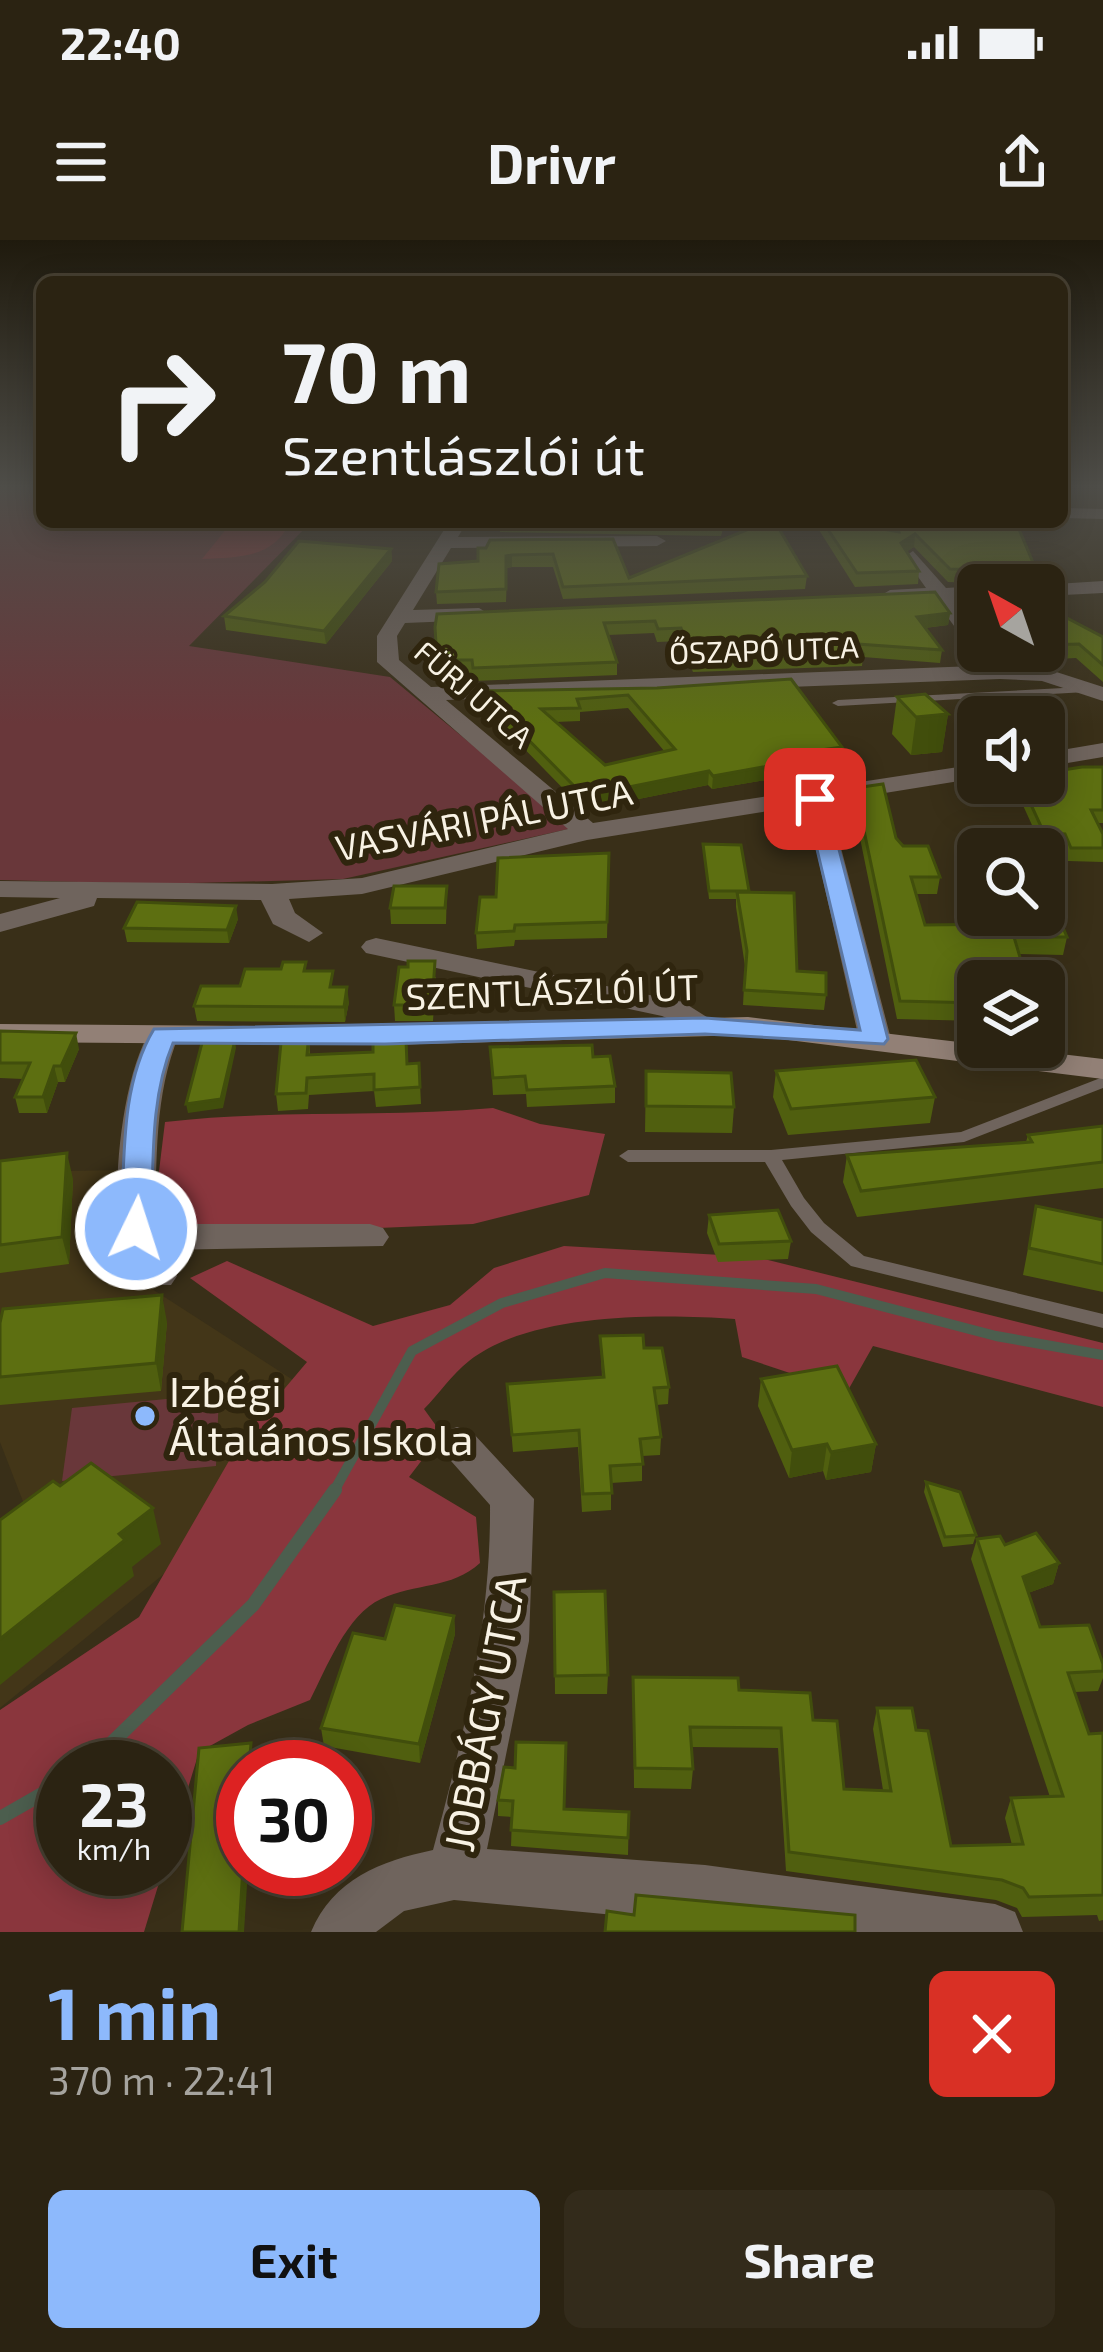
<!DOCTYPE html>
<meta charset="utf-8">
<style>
:root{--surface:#2b2312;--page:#332b1b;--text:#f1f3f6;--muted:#a6a49f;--line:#474032;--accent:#8db9fc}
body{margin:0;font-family:"Exo 2",sans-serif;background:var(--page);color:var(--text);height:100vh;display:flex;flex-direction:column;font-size:45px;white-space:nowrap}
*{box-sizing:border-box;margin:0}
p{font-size:39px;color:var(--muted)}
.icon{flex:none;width:66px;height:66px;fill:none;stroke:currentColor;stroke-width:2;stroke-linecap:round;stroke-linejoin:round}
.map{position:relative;height:1692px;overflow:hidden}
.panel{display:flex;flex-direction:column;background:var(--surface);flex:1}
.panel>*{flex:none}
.hud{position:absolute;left:36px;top:36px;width:1032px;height:252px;border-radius:18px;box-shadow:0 6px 30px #0003,0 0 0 3px var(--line);background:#2b2312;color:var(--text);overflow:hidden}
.needle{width:78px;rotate:320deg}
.buttons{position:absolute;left:957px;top:324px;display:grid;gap:24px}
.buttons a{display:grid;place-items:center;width:108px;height:108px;border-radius:18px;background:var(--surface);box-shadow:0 6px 30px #0003,0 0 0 3px var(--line);font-size:60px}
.speed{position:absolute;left:36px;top:1500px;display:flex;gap:24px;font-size:60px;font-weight:700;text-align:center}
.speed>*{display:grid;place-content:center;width:156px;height:156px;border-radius:50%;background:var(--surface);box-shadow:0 6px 30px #0003,0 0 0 3px var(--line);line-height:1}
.speed small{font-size:30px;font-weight:400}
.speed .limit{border:18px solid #d22;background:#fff;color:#111}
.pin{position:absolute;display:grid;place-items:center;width:102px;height:102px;color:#fff;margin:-51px;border-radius:24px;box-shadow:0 6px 18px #0006}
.me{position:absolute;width:132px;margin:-66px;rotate:4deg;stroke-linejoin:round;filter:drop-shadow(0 0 9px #0008)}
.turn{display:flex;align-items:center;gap:42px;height:252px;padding:0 48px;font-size:54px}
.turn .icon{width:156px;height:156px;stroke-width:2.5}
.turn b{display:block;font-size:84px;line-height:102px}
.round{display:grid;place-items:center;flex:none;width:126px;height:126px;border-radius:18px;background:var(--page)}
.summary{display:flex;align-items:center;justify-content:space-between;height:204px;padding:0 48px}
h1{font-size:72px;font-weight:700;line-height:90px;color:var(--accent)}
.cta{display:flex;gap:24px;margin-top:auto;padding:24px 48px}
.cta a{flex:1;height:138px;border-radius:18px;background:var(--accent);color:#111;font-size:48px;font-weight:700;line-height:138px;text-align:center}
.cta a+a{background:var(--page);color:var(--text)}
.status{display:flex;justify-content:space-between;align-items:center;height:84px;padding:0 60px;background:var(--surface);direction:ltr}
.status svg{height:33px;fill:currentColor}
header{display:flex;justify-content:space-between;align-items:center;height:156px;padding:0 48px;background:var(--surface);font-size:54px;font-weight:700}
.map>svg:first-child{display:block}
.built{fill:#433618}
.green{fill:#69373a}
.forest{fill:#8a363d;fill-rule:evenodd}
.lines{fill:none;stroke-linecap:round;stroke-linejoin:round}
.stream-far1{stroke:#4c5e4e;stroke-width:10}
.stream{stroke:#4c5e4e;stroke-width:14}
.service{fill:#6f645d;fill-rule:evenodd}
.minor{fill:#6f645d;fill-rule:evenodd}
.tertiary{fill:#6f645d;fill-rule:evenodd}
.secondary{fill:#928076;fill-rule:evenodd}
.wall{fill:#505f0f;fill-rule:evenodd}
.shaded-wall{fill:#414e0c}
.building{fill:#5d6f11;stroke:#414e0c;stroke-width:3;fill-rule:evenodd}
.route{fill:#8db9fc;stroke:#5c78a4;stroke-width:3}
.poi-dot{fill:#8db9fc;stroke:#2f250e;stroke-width:4.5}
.labels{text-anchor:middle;stroke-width:12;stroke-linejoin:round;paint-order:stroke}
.far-street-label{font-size:30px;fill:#f8f2e4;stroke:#2f250e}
.street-label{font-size:36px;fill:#f8f2e4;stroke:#2f250e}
.near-poi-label{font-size:42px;fill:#f8f2e4;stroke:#2f250e;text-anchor:start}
.near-street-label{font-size:42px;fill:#f8f2e4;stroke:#2f250e}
</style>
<div class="status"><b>22:40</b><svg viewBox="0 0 49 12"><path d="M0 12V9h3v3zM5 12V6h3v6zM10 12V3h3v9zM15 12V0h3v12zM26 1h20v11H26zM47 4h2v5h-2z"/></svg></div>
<header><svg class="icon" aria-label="menu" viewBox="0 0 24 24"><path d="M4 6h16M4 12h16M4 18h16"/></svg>Drivr<svg class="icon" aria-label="share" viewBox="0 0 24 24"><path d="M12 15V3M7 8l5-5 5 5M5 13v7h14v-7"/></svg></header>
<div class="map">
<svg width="1103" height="1692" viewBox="0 0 1103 1692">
<rect width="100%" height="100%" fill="#392f18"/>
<!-- built -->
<polygon class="built" points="129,930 123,992 149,1047 310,1151 165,1333 0,1468 0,1306 31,1282 0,1202 0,932"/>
<!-- green -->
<g class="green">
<polygon points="0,247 42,247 42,282 311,282 189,406 390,437 573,588 343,639 158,644 0,640"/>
<polygon points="219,1154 216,1226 62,1241 72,1168"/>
</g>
<!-- forest -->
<g class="forest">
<path d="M232,282H290C273,319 238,317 202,319Z"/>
<path d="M493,868L540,884L605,894L589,955L473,984L213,995L155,964L165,882C274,869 383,878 493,868Z"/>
<path d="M564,1006L756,1017L1103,1103V1167L873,1106L847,1152L742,1117L735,1079C660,1074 531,1072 469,1121C452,1134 439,1154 424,1169L442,1194L409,1237L476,1277L480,1323C452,1349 415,1343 381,1359C347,1374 326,1429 310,1460L248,1485L199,1512L144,1692H0V1470L139,1377L241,1200L307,1122L190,1038L227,1021L373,1086L450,1065L494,1028ZM63,1527H165V1629H63Z"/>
</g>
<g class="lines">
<!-- stream-far1 -->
<polyline class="stream-far1" points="333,1253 412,1111 502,1063 605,1033 816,1049 996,1096 1103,1115"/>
<!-- stream -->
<g class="stream">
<polyline points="87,1527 253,1365 335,1250"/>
<polyline points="0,1578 63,1542"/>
</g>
<!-- service -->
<g class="service">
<polygon points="1082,447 1086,448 1086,452 838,466 832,463 838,460"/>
<polygon points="1103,837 1103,848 964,902 782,920 804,958 824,983 864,1016 1103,1074 1103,1088 851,1026 811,992 791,966 765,922 628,922 619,916 628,910 771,910 961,892"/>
</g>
<!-- minor -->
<g class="minor">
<polygon points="449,282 467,282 458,297 657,296 666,301 657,306 451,308 413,370 479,368 489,374 479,380 405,383 397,396 399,420 431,447 1000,425 1044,428 1103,447 1103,461 1042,441 1000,439 446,460 593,583 978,524 978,538 829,562 891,799 886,806 864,806 859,799 806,565 587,600 362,654 289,659 295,673 323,693 309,702 273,684 261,660 97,658 94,666 0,692 0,674 60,658 0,657 0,641 272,644 362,638 568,589 377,422 377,396"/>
<polygon points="913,311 946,348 978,346 978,358 954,359 978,391 979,411 971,409 935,360 890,362 880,356 890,350 926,348 904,317"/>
<polygon points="1103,341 1103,353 1044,356 1040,345"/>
<polygon points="1103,503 1103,517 1044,527 1044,513"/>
<polygon points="376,698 683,762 721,786 705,795 662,776 366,713 361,707 366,701"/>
<path d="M163,786L179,795C154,855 157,920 155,984H370L383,988L389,997L383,1006L164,1010L177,1036L171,1045H145C135,1029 119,1003 118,984C114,931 123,833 152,788Z"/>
<path d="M457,1187L472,1192L534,1259L529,1401L487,1609L705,1625L995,1664L1015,1672L1023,1692H796L454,1660L404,1671L376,1692H311C333,1639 381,1621 433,1610C464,1496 491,1384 490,1265L436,1204L442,1192Z"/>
</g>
<!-- tertiary -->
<polygon class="tertiary" points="1062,268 1103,269 1103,279 1062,278"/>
<!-- secondary -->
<polygon class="secondary" points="748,777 1103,819 1103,839 748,795 384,805 0,802 0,784 384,787"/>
</g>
<!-- wall -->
<g class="wall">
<polygon points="500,282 725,282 721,296 500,292"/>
<polygon points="814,282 881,282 882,289 894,292 893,282 937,282 938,287 987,289 987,282 1016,282 1042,344 1054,347 1066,362 1063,376 1103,397 1103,442 1076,418 1033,420 1018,411 1044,411 1044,345 981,345 981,343 948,342 914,307 907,311 919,331 918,344 855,347"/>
<polygon points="613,299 629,338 807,336 805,349 563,359 553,327 512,327 507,328 506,362 437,364 436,352 478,321"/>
<polygon points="391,309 392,321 326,404 226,390 224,376"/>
<polygon points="978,348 978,384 963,363 965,350"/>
<polygon points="950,373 948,385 925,388 942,410 940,423 863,417 862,426 693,432 680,401 657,402 654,393 608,395 617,422 617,435 473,441 472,433 438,432 435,387"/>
<path d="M657,448L842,507L841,520L791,528L790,536L712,549L708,545L584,570L505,489H497L495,477L477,473L475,451ZM628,468L665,512L605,525L555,482L580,481V472Z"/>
<polygon points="897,457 948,474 942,512 911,515 892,494"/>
<polygon points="1103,527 1103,583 1097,583 1103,608 1103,622 1068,621 1062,607 1042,607 1016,550 1017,543"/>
<polygon points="855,548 896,598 940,637 937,654 916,654 925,685 998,684 997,675 1044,675 1067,697 1063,715 1019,714 978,741 978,781 897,779 853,564"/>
<polygon points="703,604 749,652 797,731 826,755 824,770 743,765 745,726 736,667 736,659 709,659"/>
<polygon points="609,613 607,698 515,700 514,706 477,709 476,693 496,657"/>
<polygon points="447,646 446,684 391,684 390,668"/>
<polygon points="238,679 229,703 127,702 124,688"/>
<polygon points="307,731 334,747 349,762 345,782 197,781 194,766"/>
<polygon points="436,737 433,781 395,781 394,765"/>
<polygon points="0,791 79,809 65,842 58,842 47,873 19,873 15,857 23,839 0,838"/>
<polygon points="309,793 310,815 373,812 408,824 419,823 421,864 376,867 374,851 309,855 308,869 278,871 276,854"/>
<polygon points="490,807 593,817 615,846 615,863 527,867 526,854 493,855"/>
<polygon points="646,831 734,867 732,893 645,892"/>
<polygon points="776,831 935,857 930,883 788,895 773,857"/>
<polygon points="1103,886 1103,948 857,977 843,942 847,915 1026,902 1028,895"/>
<polygon points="0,921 73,939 69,1024 0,1033"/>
<polygon points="1036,966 1103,980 1103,1052 1023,1035"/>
<polygon points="709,975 791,1001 788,1019 718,1022 707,993"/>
<polygon points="167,1082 161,1151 0,1165 0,1083"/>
<polygon points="600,1096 644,1108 669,1147 668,1164 656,1165 661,1197 660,1215 642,1216 642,1241 611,1243 611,1270 582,1272 578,1207 513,1212 507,1144 602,1137"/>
<polygon points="761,1139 876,1204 871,1232 826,1240 823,1231 789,1238 758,1166"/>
<polygon points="926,1242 976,1295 973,1304 943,1307 924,1252"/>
<polygon points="977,1299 1005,1305 1059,1323 1053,1344 1028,1353 1040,1387 1103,1424 1103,1438 1098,1451 1075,1452 1089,1494 1103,1493 1103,1680 1099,1681 1097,1675 1022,1677 1017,1668 996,1660 786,1631 778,1508 691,1507 693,1529 691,1549 634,1548 633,1437 739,1450 813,1480 844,1549 883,1550 873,1489 877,1468 916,1490 951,1606 1012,1605 1005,1578 1011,1558 1050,1557 971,1319"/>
<polygon points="554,1352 608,1435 607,1454 555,1454"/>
<polygon points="454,1376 455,1394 420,1523 324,1506 321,1488 385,1399"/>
<polygon points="504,1527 564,1569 629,1572 628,1615 511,1606 512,1577 498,1576 498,1560"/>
</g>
<!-- shaded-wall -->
<g class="shaded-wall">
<polygon points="915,294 914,307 900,316 901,303"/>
<polygon points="391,309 392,321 326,404 324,391"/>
<polygon points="512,315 512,327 507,328 506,362 506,316"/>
<polygon points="950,373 948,385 915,389 917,377"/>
<polygon points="948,474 942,512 911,515 916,477"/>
<polygon points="842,507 841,520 791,528 790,536 712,549 713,536 785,515"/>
<polygon points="709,531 708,545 584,570 584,556"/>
<polygon points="236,666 238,679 229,703 227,690"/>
<polygon points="347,747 349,762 345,782 344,767"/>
<polygon points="76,793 79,809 65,842 61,826"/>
<polygon points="235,800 236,808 223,868 188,873 186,864"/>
<polygon points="54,826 58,842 47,873 43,857"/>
<polygon points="67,913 73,939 69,1024 62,997"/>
<polygon points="162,1055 167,1082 161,1151 156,1123"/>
<polygon points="827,1204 823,1231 789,1238 792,1210"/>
<polygon points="876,1204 871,1232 826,1240 831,1212"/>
<polygon points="153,1268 161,1304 132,1327 134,1336 0,1445 0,1399 119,1294"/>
<polygon points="1059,1323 1053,1344 1017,1357 1023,1337"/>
<polygon points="454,1376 455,1394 420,1523 419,1504"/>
<polygon points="251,1503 255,1522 254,1527 249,1527"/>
<polygon points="243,1629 248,1629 244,1692 239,1692"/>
</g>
<!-- building -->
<g class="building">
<polygon points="528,282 723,282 722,286"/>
<polygon points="766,282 775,282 807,336 563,347 553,314 512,315 506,316 506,349 436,352 439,324 478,321 478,308 486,308 490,300 613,299 629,338"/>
<polygon points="823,282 881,282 882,289 899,292 897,282 937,282 938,287 991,289 990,282 1016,282 1042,344 1054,347 1066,362 1044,364 1044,345 983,345 983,330 950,329 915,294 901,303 919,331 857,333"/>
<polygon points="299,301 391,309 324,391 224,376 265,342"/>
<polygon points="978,348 978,368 965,350"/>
<polygon points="935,352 950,373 917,377 942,410 857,404 863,413 693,420 681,388 658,389 655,381 604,383 617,422 473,428 472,420 437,420 435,387 437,374"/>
<polygon points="1044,366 1103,397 1103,425 1079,404 1044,405"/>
<path d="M791,439L842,507L785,515L791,522L713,536L709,531L584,556L505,476H497L495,464L476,460L475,451L657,448ZM628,455L675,509L605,525L541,469L580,468L577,459Z"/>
<polygon points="925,454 948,474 916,477 897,457"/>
<polygon points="1082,527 1103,527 1103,570 1091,570 1103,594 1103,608 1071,608 1065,594 1044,593 1021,543 1044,543 1044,533"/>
<polygon points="883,544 896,598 903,606 928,606 940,637 911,637 925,685 1008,684 1004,675 1044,675 1044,665 1054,667 1067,697 1014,697 1027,741 978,741 978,763 900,761 855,548"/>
<polygon points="703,604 741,605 749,651 709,651"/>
<polygon points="609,613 607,682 515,685 514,691 476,693 480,657 496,657 498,618"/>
<polygon points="394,646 447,646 445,668 390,668"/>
<polygon points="737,652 794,653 797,731 826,733 826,755 744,750 747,711"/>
<polygon points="137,662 236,666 227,690 124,688"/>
<polygon points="408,721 435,721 432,765 394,765 399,727 408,727"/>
<polygon points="283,722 306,722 304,731 333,731 330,747 347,747 344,767 194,766 201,746 240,746 245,729 281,729"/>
<polygon points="0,791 76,793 61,826 54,826 43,857 15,857 30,823 0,823"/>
<polygon points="282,792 309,793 307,815 373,812 373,802 406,800 407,824 419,823 420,847 374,850 374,834 307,838 306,853 276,854"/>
<polygon points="203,799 235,800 221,859 186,864"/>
<polygon points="592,805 593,817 610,816 615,846 527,850 525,836 493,838 490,807"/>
<polygon points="916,820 935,857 791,869 776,831"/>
<polygon points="646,831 731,833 734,867 646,866"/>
<polygon points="1103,886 1103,922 861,951 847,915 1032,902 1028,895"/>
<polygon points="67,913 62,997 0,1005 0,921"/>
<polygon points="1036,966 1103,980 1103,1024 1029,1008"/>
<polygon points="778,970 791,1001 719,1004 709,975"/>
<polygon points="162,1055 156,1123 0,1137 0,1083 3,1069"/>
<polygon points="643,1095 644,1108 662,1108 669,1147 654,1148 661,1197 640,1199 643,1224 610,1226 612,1253 583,1254 579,1190 512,1195 507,1144 604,1137 600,1096"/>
<polygon points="837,1126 876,1204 831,1212 827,1204 792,1210 761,1139"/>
<polygon points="91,1223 153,1268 119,1294 125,1300 0,1399 0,1280 53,1241 60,1246"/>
<polygon points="926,1242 960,1252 976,1295 945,1297"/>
<polygon points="1036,1293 1059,1323 1023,1337 1040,1387 1089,1385 1103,1424 1103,1431 1068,1433 1089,1494 1103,1493 1103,1655 1029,1657 1023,1648 1002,1640 789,1612 781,1488 690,1487 693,1529 635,1528 633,1437 738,1438 739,1450 810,1453 813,1480 837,1481 844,1549 891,1551 877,1468 912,1468 916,1490 928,1491 951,1606 1023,1604 1011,1558 1063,1556 977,1299 1000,1296 1005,1305"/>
<polygon points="605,1351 608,1435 555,1436 554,1352"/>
<polygon points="395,1365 454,1376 419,1504 321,1488 353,1393 385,1399"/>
<polygon points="516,1502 566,1503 564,1569 629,1572 628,1598 511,1590 513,1561 498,1560 504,1527 515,1528"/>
<polygon points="251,1503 249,1527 243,1527 243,1627 239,1692 182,1692 199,1508"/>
<polygon points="636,1655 855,1675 855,1692 605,1692 607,1671 634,1675"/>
</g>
<!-- sky -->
<linearGradient id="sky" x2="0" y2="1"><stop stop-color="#1f1a0d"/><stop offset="0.51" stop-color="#4e4d48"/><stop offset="1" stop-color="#4e4d48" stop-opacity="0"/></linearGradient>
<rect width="1103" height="484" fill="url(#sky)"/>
<!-- route -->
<path class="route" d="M815,552L826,559L888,799L884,804L705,794L385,804L173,803C149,860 154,928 151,989L136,999L125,996L121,989C125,924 119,847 154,789L705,778L860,790L805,559Z"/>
<!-- markers -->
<circle class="poi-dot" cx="145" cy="1176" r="12"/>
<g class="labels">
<!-- far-street labels -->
<g class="far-street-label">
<text transform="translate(764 411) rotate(-2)" y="10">ŐSZAPÓ UTCA</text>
<text transform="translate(473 455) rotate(41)" y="10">FÜRJ UTCA</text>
</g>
<!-- street labels -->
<g class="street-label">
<text transform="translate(484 580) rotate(-11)" y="13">VASVÁRI PÁL UTCA</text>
<text transform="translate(552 752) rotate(-2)" y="13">SZENTLÁSZLÓI ÚT</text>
</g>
<!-- near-poi labels -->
<g class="near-poi-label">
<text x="169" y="1167">Izbégi<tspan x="169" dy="48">Általános Iskola</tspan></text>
</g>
<!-- near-street labels -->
<g class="near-street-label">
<text transform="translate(485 1473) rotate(-79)" y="15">JOBBÁGY UTCA</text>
</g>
</g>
</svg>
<div class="buttons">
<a><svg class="needle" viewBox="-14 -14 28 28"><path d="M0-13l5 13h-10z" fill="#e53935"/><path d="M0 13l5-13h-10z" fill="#a6a49f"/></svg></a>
<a><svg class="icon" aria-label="sound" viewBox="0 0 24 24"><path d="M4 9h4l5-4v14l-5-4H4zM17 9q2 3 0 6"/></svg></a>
<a><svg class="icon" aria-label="search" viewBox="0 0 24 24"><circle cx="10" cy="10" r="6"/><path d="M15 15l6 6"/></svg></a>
<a><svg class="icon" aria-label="layers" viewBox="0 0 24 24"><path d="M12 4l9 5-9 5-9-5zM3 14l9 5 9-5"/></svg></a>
</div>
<div class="speed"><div>23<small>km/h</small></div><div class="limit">30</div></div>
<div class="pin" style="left:815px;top:559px;background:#d93025"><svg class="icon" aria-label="arrive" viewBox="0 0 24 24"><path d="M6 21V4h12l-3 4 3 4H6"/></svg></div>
<svg class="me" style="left:136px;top:989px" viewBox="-20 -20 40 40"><circle r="17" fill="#8db9fc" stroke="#fff" stroke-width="3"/><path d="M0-11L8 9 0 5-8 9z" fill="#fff"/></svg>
<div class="hud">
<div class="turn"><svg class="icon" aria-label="right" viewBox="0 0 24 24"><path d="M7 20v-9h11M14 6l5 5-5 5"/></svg><div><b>70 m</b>Szentlászlói út</div></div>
</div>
</div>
<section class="panel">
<div class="summary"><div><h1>1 min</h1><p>370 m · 22:41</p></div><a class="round" style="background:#d93025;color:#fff"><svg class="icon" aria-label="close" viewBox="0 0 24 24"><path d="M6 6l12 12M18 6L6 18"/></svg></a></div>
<div class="cta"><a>Exit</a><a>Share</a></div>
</section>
